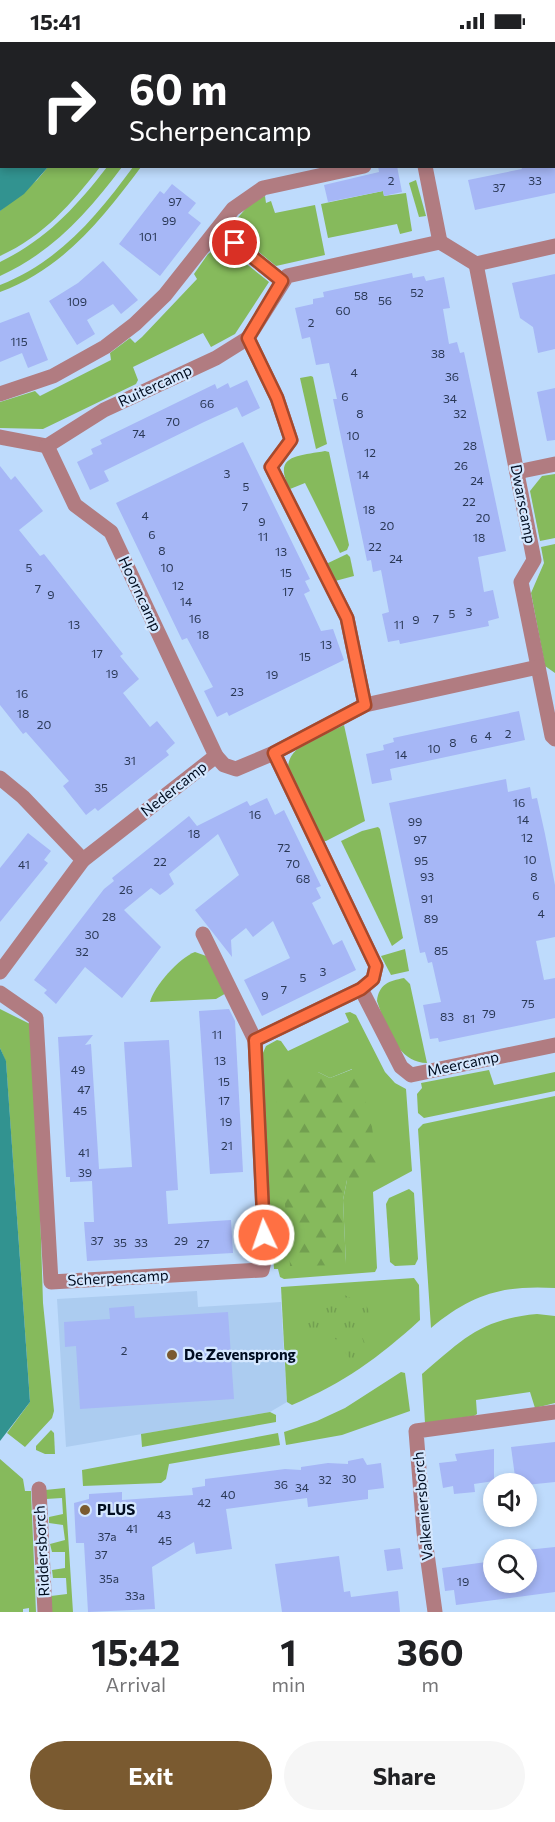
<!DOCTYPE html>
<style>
:root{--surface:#fff;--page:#f6f6f6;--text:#202124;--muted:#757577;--accent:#7a5a30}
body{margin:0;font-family:Commissioner,sans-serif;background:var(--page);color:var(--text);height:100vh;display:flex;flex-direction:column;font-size:22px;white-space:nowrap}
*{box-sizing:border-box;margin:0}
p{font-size:20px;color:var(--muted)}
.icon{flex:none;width:33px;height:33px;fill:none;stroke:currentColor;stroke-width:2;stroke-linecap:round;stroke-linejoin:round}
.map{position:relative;height:1570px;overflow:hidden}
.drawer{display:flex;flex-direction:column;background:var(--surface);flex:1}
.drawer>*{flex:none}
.banner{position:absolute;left:0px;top:0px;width:555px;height:126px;box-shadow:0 3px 9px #0003;background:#202124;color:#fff;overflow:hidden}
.buttons{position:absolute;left:483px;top:1431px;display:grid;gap:12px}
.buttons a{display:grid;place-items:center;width:54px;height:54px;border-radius:50%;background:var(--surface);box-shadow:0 3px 9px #0003;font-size:30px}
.pin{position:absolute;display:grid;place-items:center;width:51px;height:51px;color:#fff;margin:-26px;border:3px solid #fff;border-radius:50%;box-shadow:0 2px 6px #0007}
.me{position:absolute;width:66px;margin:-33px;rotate:357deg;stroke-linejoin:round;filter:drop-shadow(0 0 4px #0008)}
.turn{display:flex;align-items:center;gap:21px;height:126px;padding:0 30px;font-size:27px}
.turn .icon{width:78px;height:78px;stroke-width:2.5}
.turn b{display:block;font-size:42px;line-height:51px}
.eta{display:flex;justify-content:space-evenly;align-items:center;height:102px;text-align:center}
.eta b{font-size:36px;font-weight:700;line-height:42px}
.primary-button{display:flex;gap:12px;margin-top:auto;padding:12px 30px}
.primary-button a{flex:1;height:69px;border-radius:36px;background:var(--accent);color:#fff;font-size:24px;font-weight:700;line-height:69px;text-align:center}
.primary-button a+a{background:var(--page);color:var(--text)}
.status{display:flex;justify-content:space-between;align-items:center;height:42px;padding:0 30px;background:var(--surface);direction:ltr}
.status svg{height:16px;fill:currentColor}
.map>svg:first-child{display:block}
.built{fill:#acccf0}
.green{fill:#86ba5c;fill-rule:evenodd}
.forest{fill:url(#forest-firs)}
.park{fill:url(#park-tufts)}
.water{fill:#329390}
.building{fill:#a6b7f6}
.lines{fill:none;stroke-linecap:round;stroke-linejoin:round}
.minor{stroke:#b17c81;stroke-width:15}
.route-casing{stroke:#a6492c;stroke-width:15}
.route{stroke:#ff7043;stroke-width:10}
.poi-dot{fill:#7a5a30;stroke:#d4e7fe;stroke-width:2}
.labels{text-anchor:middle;stroke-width:4.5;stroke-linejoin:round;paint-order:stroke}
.number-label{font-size:12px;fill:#2a3856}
.street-label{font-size:15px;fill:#010d20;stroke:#d4e7fe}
.poi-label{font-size:15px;font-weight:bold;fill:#010d20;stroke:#d4e7fe;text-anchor:start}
</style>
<div class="status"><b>15:41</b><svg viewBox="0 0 49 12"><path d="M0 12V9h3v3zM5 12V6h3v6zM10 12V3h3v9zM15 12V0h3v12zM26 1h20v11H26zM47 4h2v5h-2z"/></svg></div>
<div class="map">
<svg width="555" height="1570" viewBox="0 0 555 1570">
<defs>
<pattern id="forest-firs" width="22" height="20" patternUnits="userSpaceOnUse" patternTransform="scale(1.5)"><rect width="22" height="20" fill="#86ba5c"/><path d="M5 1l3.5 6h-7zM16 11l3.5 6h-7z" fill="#729f50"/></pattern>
<pattern id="park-tufts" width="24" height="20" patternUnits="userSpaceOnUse" patternTransform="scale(1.5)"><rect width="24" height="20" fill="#86ba5c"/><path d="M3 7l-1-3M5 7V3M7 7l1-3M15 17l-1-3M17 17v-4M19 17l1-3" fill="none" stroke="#729f50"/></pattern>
</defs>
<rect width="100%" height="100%" fill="#bedbfc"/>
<!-- built -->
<polygon class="built" points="197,1249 198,1265 281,1260 287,1360 270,1370 66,1405 57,1257"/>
<!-- green -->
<g class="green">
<path d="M48,125H100C71,162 44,194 0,214V169L37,138Z"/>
<path d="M107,125H122C88,170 53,210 0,234V220C47,197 76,165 107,125Z"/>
<path d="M133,125H141C103,176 63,227 0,250V243C59,220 97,174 133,125Z"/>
<polygon points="416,138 426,174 419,175 409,141"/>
<polygon points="383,149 384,154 406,151 412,189 400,192 397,182 328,196 321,162"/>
<polygon points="265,154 266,161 271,159 275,171 315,163 325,213 276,224 238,193 235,179 254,157"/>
<polygon points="216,207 229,208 269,240 235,292 211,305 203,291 133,325 138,338 136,342 43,387 0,386 0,360 35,349 40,354 111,318 110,311 130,296 135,301 142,295 197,237 194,232 208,212"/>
<polygon points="311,334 313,335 327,402 316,407 300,336"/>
<path d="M325,409L329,410L349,503L347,508L340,511L305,441L290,447C271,412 300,414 325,409Z"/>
<polygon points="555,432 555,496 540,499 530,449 542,434"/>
<polygon points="555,502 555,631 545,624 531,551 544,521 541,505"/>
<polygon points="347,512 350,515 354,534 335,539 326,522"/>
<path d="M344,683L365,779L326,799H323L288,727C287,702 325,693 344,683Z"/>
<polygon points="378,785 380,787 403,896 392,904 341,799 362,789"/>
<polygon points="405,907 409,929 391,933 381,914"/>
<path d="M195,910L209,915L228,950L216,957L150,960C154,944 179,916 195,910Z"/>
<path d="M404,936L410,942L427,1021C397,1021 385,982 377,959C379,942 389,939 404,936Z"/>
<polygon points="0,967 30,982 35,1007 43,1261 54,1369 52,1376 25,1405 7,1391 30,1360 6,1020 0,1006"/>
<path d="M350,970L356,973L385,1030L395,1041L406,1047L412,1129L373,1150L377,1226L375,1230L284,1237L280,1235L278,1227H274L259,1020L266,1004L277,998L281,999L288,1009L349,980L345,971ZM352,1027L347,1138L343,1158L346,1223L318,1030L330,1036Z"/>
<polygon points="489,1028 494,1043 555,1030 555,1049 424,1076 418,1071 417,1052 422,1046 421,1041"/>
<path d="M555,1054V1246C503,1243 472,1252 431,1286L418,1087L423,1082Z"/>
<polygon points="409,1147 414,1151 418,1217 415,1223 395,1224 390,1220 386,1162 389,1156"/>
<path d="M414,1236L419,1243L420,1278C377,1317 345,1340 292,1363L287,1360L281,1245Z"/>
<path d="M537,1272L555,1274V1361L535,1366L530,1350L476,1358L477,1372L474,1374L425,1381L422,1332C463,1297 481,1277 537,1272Z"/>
<polygon points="401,1330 405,1331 410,1369 342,1393 286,1403 284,1390 317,1379 345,1366"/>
<polygon points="270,1370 276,1373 276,1380 142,1405 141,1392"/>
<polygon points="51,1388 54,1391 55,1412 45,1412 36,1408 36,1404"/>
<polygon points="278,1391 280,1403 169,1422 166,1437 161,1441 83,1444 82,1428"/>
<polygon points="0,1417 23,1437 25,1449 31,1449 36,1570 29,1570 29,1566 23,1567 23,1570 0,1570"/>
<polygon points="65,1446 73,1570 51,1570 51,1554 67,1552 66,1536 53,1536 52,1528 65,1526 65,1510 52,1510 50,1502 65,1498 63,1483 49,1481 49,1475 63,1472 62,1456 46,1457 45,1448"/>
</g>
<!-- forest -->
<polygon class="forest" points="353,1027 370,1072 379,1132 347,1138 343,1158 346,1223 290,1224 275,1038 318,1030 330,1036"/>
<!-- park -->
<polygon class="park" points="340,1251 366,1263 372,1275 359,1288 367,1306 353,1321 331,1291 305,1294 303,1273"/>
<!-- water -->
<g class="water">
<polygon points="0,0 145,0 2,2 2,124 48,125 24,152 0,169"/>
<polygon points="0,1006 6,1019 30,1360 0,1399"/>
</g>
<!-- building -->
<g class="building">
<polygon points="378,124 397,124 402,150 384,154 383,149 328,160 324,143 379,130"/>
<polygon points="521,124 555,124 555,151 475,168 468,138 522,127"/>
<polygon points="172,142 196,161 188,171 201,181 160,234 119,202 160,149 164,152"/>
<polygon points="103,219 138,258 121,272 113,262 87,278 95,292 77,303 49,259 78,241"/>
<polygon points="412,231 413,236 424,234 426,239 444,235 450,266 443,267 449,302 457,300 460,311 464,310 506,509 478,515 484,550 493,548 499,576 488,579 489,584 400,602 399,598 388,600 382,572 389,570 381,528 373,530 371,518 367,519 333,357 337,357 329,321 316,323 310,295 302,297 295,266 313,262 313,257 324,255 323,250"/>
<polygon points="555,232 555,307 538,311 533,285 520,276 512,241"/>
<polygon points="29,270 48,318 28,326 22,311 0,320 0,281"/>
<polygon points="247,338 260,366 242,375 237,365 204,380 104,429 109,439 90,448 77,420 93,412 91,407 102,402 100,398 215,342 217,347 228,341 230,346"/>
<polygon points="555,346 555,398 547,399 537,350"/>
<polygon points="243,400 310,537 305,539 310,549 304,552 321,589 333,587 344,618 229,674 227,670 217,675 204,649 213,645 187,596 182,598 116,461"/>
<polygon points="0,424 11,438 15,434 43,469 19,488 40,514 44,512 123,612 120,614 139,637 123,651 150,685 157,679 175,701 166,709 169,713 155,724 98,769 95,766 86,773 63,744 69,739 26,690 23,692 0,663"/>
<polygon points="519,669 525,698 390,727 392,738 372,742 366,712 384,708 383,703 394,700 393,696"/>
<polygon points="506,737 508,750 530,745 532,757 537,756 545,792 555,843 555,895 536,899 544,938 555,936 555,976 439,1000 438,996 430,997 423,963 441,960 432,920 428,921 425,910 420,911 389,761"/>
<polygon points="267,756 275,773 284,768 321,844 316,846 321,856 312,861 333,903 342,898 356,928 262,974 244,938 290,916 273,879 253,895 246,886 231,898 232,915 195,868 239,833 218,792 169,832 174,842 167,848 160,853 151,846 124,868 161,905 122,956 85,925 56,962 44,951 47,948 34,938 104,847 114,839 112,836 189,774 197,784 247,759 250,764"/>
<polygon points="28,791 51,809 44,818 48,821 0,880 0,826"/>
<polygon points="229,967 235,979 243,1130 210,1132 199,969"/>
<polygon points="93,993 85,1003 91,1002 99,1127 132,1125 124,1000 169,998 178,1148 166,1149 168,1182 231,1178 233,1211 87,1219 84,1180 94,1180 92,1139 70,1140 70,1135 66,1135 58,995"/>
<polygon points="134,1264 135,1276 228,1270 234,1357 80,1367 76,1304 65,1305 64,1280 110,1277 109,1266"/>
<polygon points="555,1400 555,1440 526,1443 516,1442 511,1405"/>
<polygon points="494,1407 494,1439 474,1442 475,1450 454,1452 453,1444 443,1446 439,1421 457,1419 455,1412"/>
<polygon points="363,1416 367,1423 381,1421 384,1446 368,1448 368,1457 308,1465 307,1456 226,1467 232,1507 196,1512 194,1500 152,1525 155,1567 88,1570 84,1501 76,1501 74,1461 89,1457 89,1452 122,1450 122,1458 193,1453 192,1446 205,1444 205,1437 285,1427 301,1428 301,1425 328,1421 348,1422 348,1419"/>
<polygon points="555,1505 555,1550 456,1563 454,1548 445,1549 442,1526 494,1519 494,1540 526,1540 526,1508"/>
<polygon points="400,1506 403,1527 387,1529 384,1508"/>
<polygon points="339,1514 344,1550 350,1549 351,1555 398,1549 400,1570 282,1570 275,1522"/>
</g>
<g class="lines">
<!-- minor -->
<g class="minor">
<polyline points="389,0 390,2"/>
<polyline points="425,124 440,200"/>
<polyline points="219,188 282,239"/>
<polyline points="476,222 534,518 521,540 552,694 555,697"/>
<polyline points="248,296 277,356 291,398 271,425 347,576 365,663"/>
<polyline points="0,352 53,334 105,305 135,282 165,253 233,167 263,146 364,124"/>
<polyline points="0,395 47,404 104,368 216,316 248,296 287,234 440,200 476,222 555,204"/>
<polyline points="47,404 75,463 111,490 216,714"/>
<polyline points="517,430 555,422"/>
<polyline points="274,711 376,924 373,937 361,947 401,1025 411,1033 555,1003"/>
<polyline points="0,736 23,755 83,818"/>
<polyline points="203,892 255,998 361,947"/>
<polyline points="0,930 83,818 216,714 224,723 236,727 274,711 365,663 538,625"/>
<polyline points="0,951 36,976 51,1240 262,1228 265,1215 255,998"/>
<polyline points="39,1447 45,1570"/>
<polyline points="435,1570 424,1490 416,1389 555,1370"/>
</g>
</g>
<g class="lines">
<!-- route casing -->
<g class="route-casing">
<polyline id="route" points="235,201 282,239 248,296 277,356 291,398 271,425 347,576 365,663 274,711 376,924 373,937 361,947 255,998 264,1193"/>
</g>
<!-- route -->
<use href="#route" class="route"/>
</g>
<!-- markers -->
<g class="poi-dot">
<circle cx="172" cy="1313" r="6"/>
<circle cx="85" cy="1468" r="6"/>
</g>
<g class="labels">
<!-- number labels -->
<g class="number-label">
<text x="391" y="143">2</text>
<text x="535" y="143">33</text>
<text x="499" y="150">37</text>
<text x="175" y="164">97</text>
<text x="169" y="183">99</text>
<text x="148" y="199">101</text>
<text x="417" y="255">52</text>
<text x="361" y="258">58</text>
<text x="385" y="263">56</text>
<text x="77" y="264">109</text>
<text x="343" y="273">60</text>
<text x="311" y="285">2</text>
<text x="19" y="304">115</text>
<text x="438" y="316">38</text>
<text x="354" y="335">4</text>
<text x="452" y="339">36</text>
<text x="345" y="359">6</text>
<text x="450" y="361">34</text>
<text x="207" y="366">66</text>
<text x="360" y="376">8</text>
<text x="460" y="376">32</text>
<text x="173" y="384">70</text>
<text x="139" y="396">74</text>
<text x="353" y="398">10</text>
<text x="470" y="408">28</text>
<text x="370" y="415">12</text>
<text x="461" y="428">26</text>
<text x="227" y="436">3</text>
<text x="363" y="437">14</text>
<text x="477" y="443">24</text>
<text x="246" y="449">5</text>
<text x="469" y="464">22</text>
<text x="245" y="469">7</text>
<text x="369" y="472">18</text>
<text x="145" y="478">4</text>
<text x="483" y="480">20</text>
<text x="262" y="484">9</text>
<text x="387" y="488">20</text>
<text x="152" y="497">6</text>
<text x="263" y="499">11</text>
<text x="479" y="500">18</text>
<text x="375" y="509">22</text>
<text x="162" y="513">8</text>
<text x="281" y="514">13</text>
<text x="396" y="521">24</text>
<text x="29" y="530">5</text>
<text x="167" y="530">10</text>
<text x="286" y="535">15</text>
<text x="178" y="548">12</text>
<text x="38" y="551">7</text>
<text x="288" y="554">17</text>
<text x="51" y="557">9</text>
<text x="186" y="564">14</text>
<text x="469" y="574">3</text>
<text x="452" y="576">5</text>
<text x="195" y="581">16</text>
<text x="436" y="581">7</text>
<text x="416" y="582">9</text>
<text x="74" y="587">13</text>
<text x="399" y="587">11</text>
<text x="203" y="597">18</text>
<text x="326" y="607">13</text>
<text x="97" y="616">17</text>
<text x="305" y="619">15</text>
<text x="112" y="636">19</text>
<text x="272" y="637">19</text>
<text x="237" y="654">23</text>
<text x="22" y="656">16</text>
<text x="23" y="676">18</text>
<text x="44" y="687">20</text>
<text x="508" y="696">2</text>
<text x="488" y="698">4</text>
<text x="474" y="701">6</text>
<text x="453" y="705">8</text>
<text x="434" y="711">10</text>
<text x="401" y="717">14</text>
<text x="130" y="723">31</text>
<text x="101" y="750">35</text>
<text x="519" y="765">16</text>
<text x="255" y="777">16</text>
<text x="523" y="782">14</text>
<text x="415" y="784">99</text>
<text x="194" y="796">18</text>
<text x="527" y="800">12</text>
<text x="420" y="802">97</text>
<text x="284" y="810">72</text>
<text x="530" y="822">10</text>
<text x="421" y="823">95</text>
<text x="160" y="824">22</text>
<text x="293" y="826">70</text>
<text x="24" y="827">41</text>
<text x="427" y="839">93</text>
<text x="534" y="839">8</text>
<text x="303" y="841">68</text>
<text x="126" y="852">26</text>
<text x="536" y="858">6</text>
<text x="427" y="861">91</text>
<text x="541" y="876">4</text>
<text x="109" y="879">28</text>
<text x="431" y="881">89</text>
<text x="92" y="897">30</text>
<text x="441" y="913">85</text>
<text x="82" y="914">32</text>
<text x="323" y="934">3</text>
<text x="303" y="940">5</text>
<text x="284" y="952">7</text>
<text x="265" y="958">9</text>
<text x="528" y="966">75</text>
<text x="489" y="976">79</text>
<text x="447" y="979">83</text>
<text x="469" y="981">81</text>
<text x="217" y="997">11</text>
<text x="220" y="1023">13</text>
<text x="78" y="1032">49</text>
<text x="224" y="1044">15</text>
<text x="84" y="1052">47</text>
<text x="224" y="1063">17</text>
<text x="80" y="1073">45</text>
<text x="226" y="1084">19</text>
<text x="227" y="1108">21</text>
<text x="84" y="1115">41</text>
<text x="85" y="1135">39</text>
<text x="97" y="1203">37</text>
<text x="181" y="1203">29</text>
<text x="120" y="1205">35</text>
<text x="141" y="1205">33</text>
<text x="203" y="1206">27</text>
<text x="124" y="1313">2</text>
<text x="349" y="1441">30</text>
<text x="325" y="1442">32</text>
<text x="281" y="1447">36</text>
<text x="302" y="1450">34</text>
<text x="228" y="1457">40</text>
<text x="204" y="1465">42</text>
<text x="164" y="1477">43</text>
<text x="132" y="1491">41</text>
<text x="107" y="1499">37a</text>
<text x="165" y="1503">45</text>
<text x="101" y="1517">37</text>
<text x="109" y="1541">35a</text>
<text x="463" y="1544">19</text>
<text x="135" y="1558">33a</text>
</g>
<!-- street labels -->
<g class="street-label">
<text transform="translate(155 344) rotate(-25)" y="5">Ruitercamp</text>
<text transform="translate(523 462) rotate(79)" y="5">Dwarscamp</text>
<text transform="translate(140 552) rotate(65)" y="5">Hoorncamp</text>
<text transform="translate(174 747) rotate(-38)" y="5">Nedercamp</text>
<text transform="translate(463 1022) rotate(-12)" y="5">Meercamp</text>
<text transform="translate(118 1236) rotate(-3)" y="5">Scherpencamp</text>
<text transform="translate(423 1464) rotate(-95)" y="5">Valkeniersborch</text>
<text transform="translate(42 1509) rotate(-93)" y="5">Riddersborch</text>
</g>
<!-- poi labels -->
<g class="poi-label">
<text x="184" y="1318">De Zevensprong</text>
<text x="97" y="1473">PLUS</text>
</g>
</g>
</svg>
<div class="buttons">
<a><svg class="icon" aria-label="sound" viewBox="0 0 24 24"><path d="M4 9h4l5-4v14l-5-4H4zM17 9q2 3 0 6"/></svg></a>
<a><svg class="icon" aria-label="search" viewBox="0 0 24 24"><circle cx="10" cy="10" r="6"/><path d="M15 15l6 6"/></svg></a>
</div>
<div class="pin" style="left:235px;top:201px;background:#d93025"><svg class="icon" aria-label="arrive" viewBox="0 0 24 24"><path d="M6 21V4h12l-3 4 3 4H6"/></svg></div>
<svg class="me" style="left:264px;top:1193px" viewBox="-20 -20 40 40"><circle r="17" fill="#ff7043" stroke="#fff" stroke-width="3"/><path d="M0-11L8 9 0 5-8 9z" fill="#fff"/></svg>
<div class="banner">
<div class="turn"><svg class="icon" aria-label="right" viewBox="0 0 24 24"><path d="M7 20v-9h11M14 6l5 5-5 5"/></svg><div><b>60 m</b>Scherpencamp</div></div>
</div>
</div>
<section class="drawer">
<div class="eta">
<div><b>15:42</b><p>Arrival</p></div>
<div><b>1</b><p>min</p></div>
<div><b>360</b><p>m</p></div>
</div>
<div class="primary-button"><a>Exit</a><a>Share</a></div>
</section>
